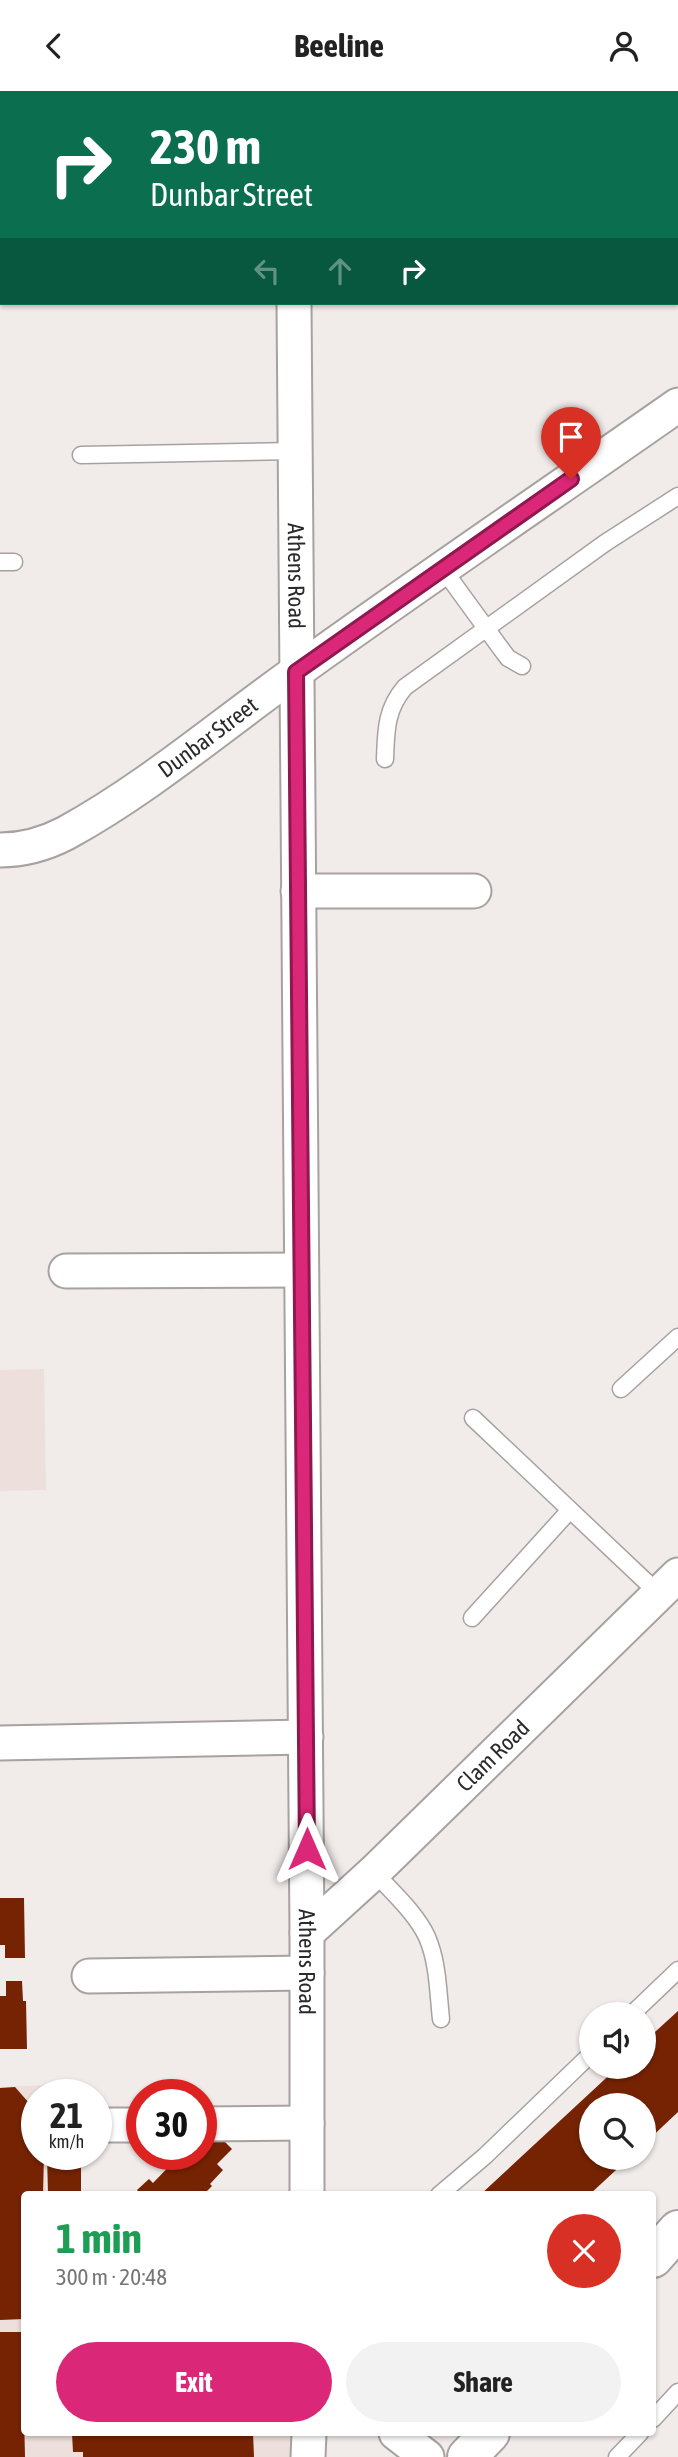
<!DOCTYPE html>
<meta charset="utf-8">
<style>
:root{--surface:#fff;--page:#f2f2f2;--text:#222;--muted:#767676;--accent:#db2777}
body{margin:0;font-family:"Asap Condensed",sans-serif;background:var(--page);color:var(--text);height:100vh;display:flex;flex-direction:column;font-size:26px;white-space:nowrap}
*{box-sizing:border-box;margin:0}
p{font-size:23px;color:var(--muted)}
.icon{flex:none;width:38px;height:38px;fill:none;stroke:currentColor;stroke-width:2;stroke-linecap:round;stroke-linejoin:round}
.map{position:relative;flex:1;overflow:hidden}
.panel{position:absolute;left:21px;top:2100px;width:635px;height:245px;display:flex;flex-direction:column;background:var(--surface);border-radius:7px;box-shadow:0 2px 5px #0004}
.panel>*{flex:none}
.top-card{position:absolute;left:0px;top:0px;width:679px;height:214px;box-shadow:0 2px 5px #0004;background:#0b6e4f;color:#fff;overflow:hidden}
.controls{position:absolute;left:579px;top:1911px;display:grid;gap:14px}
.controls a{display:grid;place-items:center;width:77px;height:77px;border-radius:50%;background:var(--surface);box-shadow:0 2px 5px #0004;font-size:35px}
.speed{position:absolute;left:21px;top:1988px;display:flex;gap:14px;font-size:35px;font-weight:700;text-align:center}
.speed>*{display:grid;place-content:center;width:91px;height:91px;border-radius:50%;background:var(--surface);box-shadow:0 2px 5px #0004;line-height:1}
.speed small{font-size:18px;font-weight:400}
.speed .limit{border:10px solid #d22;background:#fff;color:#111}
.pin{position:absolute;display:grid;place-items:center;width:60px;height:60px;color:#fff;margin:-72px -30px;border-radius:50% 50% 50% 0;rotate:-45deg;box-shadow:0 0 7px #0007}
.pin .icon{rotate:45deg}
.me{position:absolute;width:77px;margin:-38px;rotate:0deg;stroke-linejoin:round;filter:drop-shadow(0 0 5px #0008)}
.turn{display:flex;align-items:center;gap:24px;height:147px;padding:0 35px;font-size:32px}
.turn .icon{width:91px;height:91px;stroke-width:2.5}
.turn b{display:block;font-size:49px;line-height:60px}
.lanes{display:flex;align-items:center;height:66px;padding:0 35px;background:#0003;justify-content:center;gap:35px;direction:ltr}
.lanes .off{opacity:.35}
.round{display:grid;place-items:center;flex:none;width:74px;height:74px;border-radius:37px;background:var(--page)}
.headline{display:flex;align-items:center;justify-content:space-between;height:119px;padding:0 35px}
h1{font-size:42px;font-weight:700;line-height:52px;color:#1e9e55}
.button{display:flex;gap:14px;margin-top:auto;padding:14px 35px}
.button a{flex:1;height:80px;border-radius:42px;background:var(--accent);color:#fff;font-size:28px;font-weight:700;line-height:80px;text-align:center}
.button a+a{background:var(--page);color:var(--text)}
header{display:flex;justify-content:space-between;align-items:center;height:91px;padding:0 35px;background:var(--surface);font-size:32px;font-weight:700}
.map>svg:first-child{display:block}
.built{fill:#eddfdb}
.building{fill:#762303}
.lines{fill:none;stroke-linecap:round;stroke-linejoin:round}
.lane-casing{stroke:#a7a2a0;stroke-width:19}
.street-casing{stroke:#a7a2a0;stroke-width:37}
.secondary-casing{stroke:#a7a2a0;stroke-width:42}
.lane{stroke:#fff;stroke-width:16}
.street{stroke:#fff;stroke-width:33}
.secondary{stroke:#fff;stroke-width:38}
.route-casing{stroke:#8e194d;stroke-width:18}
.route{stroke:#db2777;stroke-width:12}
.labels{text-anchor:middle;stroke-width:7;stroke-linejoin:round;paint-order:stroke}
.street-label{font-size:23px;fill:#2b2929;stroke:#fff}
</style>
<header><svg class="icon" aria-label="back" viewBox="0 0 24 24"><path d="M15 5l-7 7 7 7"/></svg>Beeline<svg class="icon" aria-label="person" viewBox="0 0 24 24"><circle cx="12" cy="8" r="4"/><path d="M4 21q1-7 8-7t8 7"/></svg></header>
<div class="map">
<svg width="678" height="2366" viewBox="0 0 678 2366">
<rect width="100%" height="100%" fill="#f1ecea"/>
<!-- built -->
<g class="built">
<polygon points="44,1278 46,1399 0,1400 0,1279"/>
<polygon points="47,1994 47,2004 37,2004 37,2063 47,2063 46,2103 24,2104 24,2342 309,2342 308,2366 0,2366 0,1996"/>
</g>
<!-- building -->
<g class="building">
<polygon points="0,1807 24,1807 25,1867 5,1867 5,1854 0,1854"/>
<polygon points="6,1890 22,1890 23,1910 26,1910 27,1958 0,1958 0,1905 6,1905"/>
<polygon points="678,1920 678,2021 644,2053 644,2014 592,2014 592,2067 629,2067 589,2104 480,2104 618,1976 644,1976 644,1951"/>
<polygon points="15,1996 37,2021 37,2063 44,2063 43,2104 24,2104 24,2228 0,2229 0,1997"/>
<polygon points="214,2040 232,2058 217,2073 223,2079 210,2093 212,2095 203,2104 141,2104 137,2099 149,2088 153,2092 181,2063 201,2063 201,2052"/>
<polygon points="47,2064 81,2064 81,2104 48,2104"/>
<polygon points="0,2241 22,2241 25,2366 0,2366"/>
<polygon points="72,2342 253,2342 254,2366 83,2366 83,2361 73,2361"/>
</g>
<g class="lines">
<!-- lane casing -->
<g class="lane-casing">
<g id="lane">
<polyline points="81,364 295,360"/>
<polyline points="0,471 14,471"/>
<polyline points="443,478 499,555 508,567 522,575"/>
<path d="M385,668C386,639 386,618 405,596L605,452L678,405"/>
<polyline points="621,1298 678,1246"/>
<polyline points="473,1327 659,1503"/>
<polyline points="472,1527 570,1419"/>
<path d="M374,1781C392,1801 416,1822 427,1846C438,1871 438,1901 441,1928"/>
<polyline points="632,1923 678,1879"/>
<polyline points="439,2104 485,2065 592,1962"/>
<polyline points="653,2328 678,2301"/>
<polyline points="617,2366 640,2342"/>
</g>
</g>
<!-- street casing -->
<g class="street-casing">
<g id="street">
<polyline points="293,0 293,2"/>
<path id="s1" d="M294,212L307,1842V2104"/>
<path id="s2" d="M0,759C23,759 45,753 66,742C148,697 220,635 296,581C422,490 551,403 678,314"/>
<polyline points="298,800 474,800"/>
<polyline points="66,1180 301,1179"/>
<polyline points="0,1652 306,1646"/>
<path id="s3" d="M307,1842L374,1781L678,1484"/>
<polyline points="89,1885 307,1882"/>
<polyline points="201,2033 307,2032"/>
<polyline points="96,2034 142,2034"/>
<polyline points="396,2342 427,2366"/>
<polyline points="308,2366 309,2342"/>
</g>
</g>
<!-- secondary casing -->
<g class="secondary-casing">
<g id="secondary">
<polyline points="653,2167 678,2139"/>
<polyline points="467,2366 490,2342"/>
</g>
</g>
<!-- lane -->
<use href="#lane" class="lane"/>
<!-- street -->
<use href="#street" class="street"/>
<!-- secondary -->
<use href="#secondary" class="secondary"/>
</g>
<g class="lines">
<!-- route casing -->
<g class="route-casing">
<polyline id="route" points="307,1758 296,581 571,388"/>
</g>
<!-- route -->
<use href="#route" class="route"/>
</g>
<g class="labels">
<!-- street labels -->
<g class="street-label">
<text dy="8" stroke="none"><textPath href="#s1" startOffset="273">Athens Road</textPath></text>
<text dy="8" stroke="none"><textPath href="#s2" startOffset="240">Dunbar Street</textPath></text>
<text dy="8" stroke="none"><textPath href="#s3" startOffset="257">Clam Road</textPath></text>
<text dy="8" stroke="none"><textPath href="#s1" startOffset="1659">Athens Road</textPath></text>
</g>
</g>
</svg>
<div class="controls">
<a><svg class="icon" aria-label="sound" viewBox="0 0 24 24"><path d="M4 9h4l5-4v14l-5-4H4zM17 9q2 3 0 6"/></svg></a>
<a><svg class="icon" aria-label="search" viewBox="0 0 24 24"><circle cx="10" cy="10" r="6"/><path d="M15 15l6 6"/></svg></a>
</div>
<div class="speed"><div>21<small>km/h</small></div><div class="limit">30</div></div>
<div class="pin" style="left:571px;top:388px;background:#d93025"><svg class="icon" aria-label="arrive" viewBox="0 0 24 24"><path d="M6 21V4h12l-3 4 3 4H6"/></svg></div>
<svg class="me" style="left:307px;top:1758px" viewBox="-20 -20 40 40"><path d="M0-17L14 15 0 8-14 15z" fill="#db2777" stroke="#fff" stroke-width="4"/></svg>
<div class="top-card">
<div class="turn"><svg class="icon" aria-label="right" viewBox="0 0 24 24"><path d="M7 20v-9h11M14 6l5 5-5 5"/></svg><div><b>230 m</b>Dunbar Street</div></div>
<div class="lanes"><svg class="icon off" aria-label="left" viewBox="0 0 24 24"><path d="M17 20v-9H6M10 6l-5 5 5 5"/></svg><svg class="icon off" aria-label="ahead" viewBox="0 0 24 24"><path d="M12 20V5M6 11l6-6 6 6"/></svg><svg class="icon" aria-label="right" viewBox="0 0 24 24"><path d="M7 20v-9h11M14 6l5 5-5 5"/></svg></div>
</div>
<section class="panel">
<div class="headline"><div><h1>1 min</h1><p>300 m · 20:48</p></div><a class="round" style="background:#d93025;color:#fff"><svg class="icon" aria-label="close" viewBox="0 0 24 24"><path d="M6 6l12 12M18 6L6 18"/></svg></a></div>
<div class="button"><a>Exit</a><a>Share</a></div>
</section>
</div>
